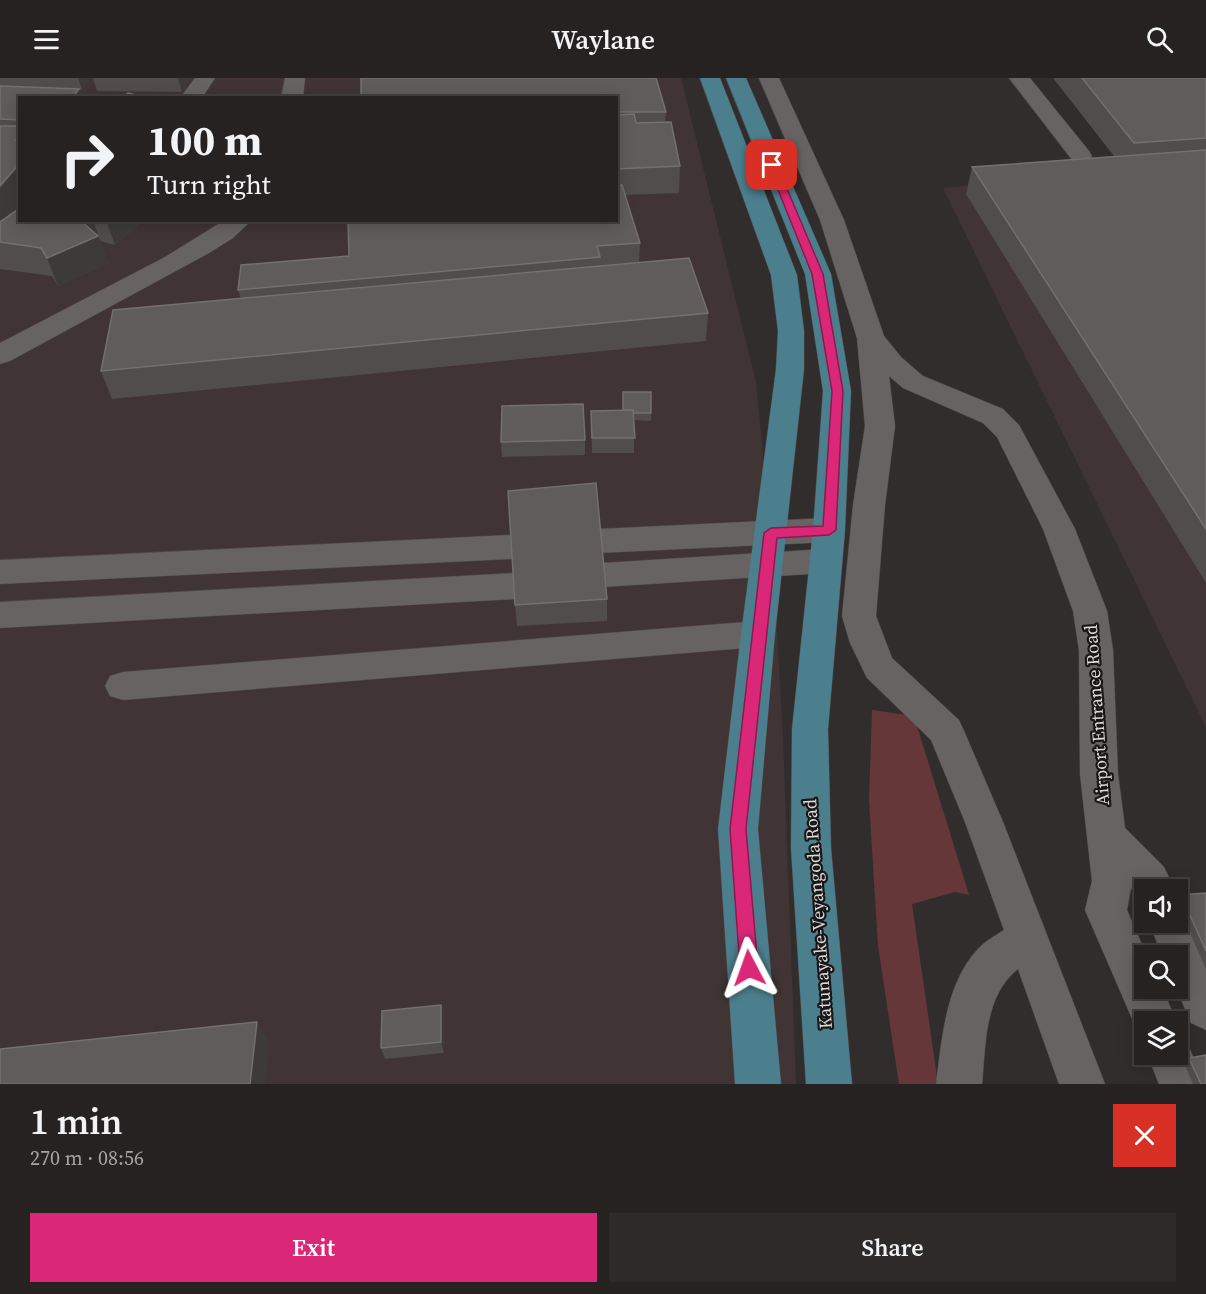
<!DOCTYPE html>
<meta charset="utf-8">
<style>
:root{--surface:#262222;--page:#2e2a2a;--text:#f1f3f6;--muted:#a4a4a5;--line:#423f40;--accent:#db2777}
body{margin:0;font-family:"Source Serif 4",serif;background:var(--page);color:var(--text);height:100vh;display:flex;flex-direction:column;font-size:22px;white-space:nowrap}
*{box-sizing:border-box;margin:0}
p{font-size:20px;color:var(--muted)}
.icon{flex:none;width:33px;height:33px;fill:none;stroke:currentColor;stroke-width:2;stroke-linecap:round;stroke-linejoin:round}
.map{position:relative;height:1006px;overflow:hidden}
.details{display:flex;flex-direction:column;background:var(--surface);flex:1}
.details>*{flex:none}
.guide{position:absolute;left:18px;top:18px;width:600px;height:126px;border-radius:0px;box-shadow:0 3px 15px #0003,0 0 0 2px var(--line);background:#262222;color:var(--text);overflow:hidden}
.tools{position:absolute;left:1134px;top:801px;display:grid;gap:12px}
.tools a{display:grid;place-items:center;width:54px;height:54px;border-radius:0px;background:var(--surface);box-shadow:0 3px 15px #0003,0 0 0 2px var(--line);font-size:30px}
.pin{position:absolute;display:grid;place-items:center;width:51px;height:51px;color:#fff;margin:-26px;border-radius:12px;box-shadow:0 3px 9px #0006}
.me{position:absolute;width:66px;margin:-33px;rotate:356deg;stroke-linejoin:round;filter:drop-shadow(0 0 4px #0008)}
.turn{display:flex;align-items:center;gap:21px;height:126px;padding:0 30px;font-size:27px}
.turn .icon{width:78px;height:78px;stroke-width:2.5}
.turn b{display:block;font-size:42px;line-height:51px}
.round{display:grid;place-items:center;flex:none;width:63px;height:63px;border-radius:0px;background:var(--page)}
.summary{display:flex;align-items:center;justify-content:space-between;height:102px;padding:0 30px}
h1{font-size:36px;font-weight:600;line-height:45px}
.action{display:flex;gap:12px;margin-top:auto;padding:12px 30px}
.action a{flex:1;height:69px;border-radius:0px;background:var(--accent);color:#fff;font-size:24px;font-weight:600;line-height:69px;text-align:center}
.action a+a{background:var(--page);color:var(--text)}
header{display:flex;justify-content:space-between;align-items:center;height:78px;padding:0 30px;background:var(--surface);font-size:27px;font-weight:600}
.map>svg:first-child{display:block}
.built{fill:#403434;fill-rule:evenodd}
.green{fill:#663739}
.lines{fill:none;stroke-linecap:round;stroke-linejoin:round}
.minor-casing{stroke:#4d4949;stroke-width:1}
.major-casing{stroke:#4d4949;stroke-width:1}
.minor{fill:#686363;fill-rule:evenodd}
.major{fill:#4c7f8e;fill-rule:evenodd}
.wall{fill:#514d4d}
.shaded-wall{fill:#3e3a3a}
.building{fill:#605c5c;stroke:#737070;stroke-width:1.5}
.route{fill:#db2777;stroke:#8e194d;stroke-width:1.5}
.labels{text-anchor:middle;stroke-width:4.5;stroke-linejoin:round;paint-order:stroke}
.street-label{font-size:18px;fill:#dddada;stroke:#181616}
</style>
<header><svg class="icon" aria-label="menu" viewBox="0 0 24 24"><path d="M4 6h16M4 12h16M4 18h16"/></svg>Waylane<svg class="icon" aria-label="search" viewBox="0 0 24 24"><circle cx="10" cy="10" r="6"/><path d="M15 15l6 6"/></svg></header>
<div class="map">
<svg width="1206" height="1006" viewBox="0 0 1206 1006">
<rect width="100%" height="100%" fill="#322d2d"/>
<!-- built -->
<g class="built">
<path d="M0,0H681L756,304L773,482L783,661L796,1006H0ZM20,20H616V142H20Z"/>
<polygon points="1206,0 1206,649 943,110 1124,92"/>
</g>
<!-- green -->
<polygon class="green" points="872,632 914,638 969,817 955,814 912,826 938,1006 899,1006 878,868 869,722"/>
<g class="lines">
<!-- minor casing -->
<g class="minor-casing">
<g id="minor">
<polygon points="195,0 215,0 202,20 180,20"/>
<polygon points="285,0 305,0 303,20 281,20"/>
<path d="M759,0H779L844,142L884,258L901,279L923,298L1003,331L1019,347L1075,451L1107,533L1113,572L1118,696L1125,750L1164,789L1175,812H1144V827L1141,825L1131,810L1127,832L1147,878H1144V910H1162L1177,944H1144V962L1140,959L1085,832L1092,803L1080,696L1079,572L1073,533L1043,451L997,359L983,345L903,310L889,298L895,348L885,427L876,538L892,580L959,642L964,653L1003,744L1105,1006H1059L1018,891C984,918 986,966 982,1006H936C942,962 945,906 978,871C985,863 995,858 1004,852L965,744L931,662L867,600L850,565L842,538L853,427L865,348L857,260L820,142Z"/>
<polygon points="1009,0 1030,0 1089,73 1092,78 1089,83 1081,85 1073,83"/>
<polygon points="225,142 252,142 233,160 209,175 10,283 0,286 0,265 165,179"/>
<polygon points="829,440 840,444 845,452 840,460 829,464 599,475 588,471 583,463 588,455 599,451"/>
<polygon points="512,457 523,461 528,469 523,477 512,481 0,506 0,482"/>
<polygon points="825,471 836,474 841,483 836,492 825,495 603,509 591,506 587,497 591,488 603,485"/>
<polygon points="515,495 527,499 532,508 527,517 515,521 0,550 0,524"/>
<polygon points="758,543 770,546 775,556 770,566 758,569 123,622 110,618 105,608 110,598 123,594"/>
<polygon points="1178,828 1184,830 1206,880 1206,952 1191,945 1176,910 1178,878 1162,878 1149,844 1178,844"/>
<polygon points="1178,957 1185,960 1205,1006 1159,1006 1147,976 1178,976"/>
</g>
</g>
<!-- major casing -->
<g class="major-casing">
<g id="major">
<polygon points="700,0 720,0 797,197 804,253 804,291 775,556 758,751 781,1006 735,1006 718,751 741,556 776,291 778,253 771,197"/>
<polygon points="726,0 746,0 831,196 851,313 845,452 828,651 831,770 852,1006 806,1006 791,770 792,651 813,452 823,313 805,196"/>
</g>
</g>
<!-- minor -->
<use href="#minor" class="minor"/>
<!-- major -->
<use href="#major" class="major"/>
</g>
<!-- wall -->
<g class="wall">
<polygon points="0,0 90,0 82,12 79,12 82,20 20,20 20,126 12,136 20,142 144,142 115,167 100,163 108,185 58,208 52,198 0,191"/>
<polygon points="93,0 190,0 182,14 97,13"/>
<polygon points="1053,0 1206,0 1206,505 966,116 972,89 1114,78"/>
<polygon points="616,20 666,34 665,44 680,88 679,115 625,117 640,165 639,185 708,235 706,263 112,321 101,293 241,221 238,212 349,178 616,142"/>
<polygon points="651,314 651,343 634,342 634,375 592,375 591,333 623,332"/>
<polygon points="585,362 585,377 502,379 501,364"/>
<polygon points="607,521 607,543 517,548 515,527"/>
<polygon points="1206,815 1206,891 1178,828 1178,821 1181,817"/>
<polygon points="441,927 444,938 444,975 385,981 381,970"/>
<polygon points="1189,980 1206,1006 1193,1006 1184,985"/>
</g>
<!-- shaded-wall -->
<g class="shaded-wall">
<polygon points="78,0 90,0 82,12"/>
<polygon points="178,0 190,0 182,14"/>
<polygon points="79,11 82,20 72,20"/>
<polygon points="20,85 20,126 0,150 0,108"/>
<polygon points="80,142 93,142 108,185 58,208 47,180"/>
<polygon points="106,142 144,142 115,167"/>
<polygon points="441,927 444,938 444,975 441,964"/>
<polygon points="257,944 270,964 265,1006 250,1006"/>
</g>
<!-- building -->
<g class="building">
<polygon points="361,0 656,0 666,34 616,34 616,20 361,20"/>
<polygon points="1082,0 1206,0 1206,60 1134,65"/>
<polygon points="0,8 79,11 72,20 20,20 20,42 0,41"/>
<polygon points="128,15 149,20 122,20"/>
<polygon points="634,36 636,45 671,44 680,88 616,91 616,37"/>
<polygon points="0,48 20,48 20,58 16,62 20,62 20,85 0,108"/>
<polygon points="1206,72 1206,451 972,89"/>
<polygon points="622,107 640,165 597,168 600,179 238,212 241,187 349,178 348,142 616,142 616,108"/>
<polygon points="20,130 20,142 80,142 98,158 47,180 41,170 0,164 0,144"/>
<polygon points="689,180 708,235 101,293 113,232"/>
<polygon points="623,314 651,314 651,335 634,335 633,332 623,332"/>
<polygon points="583,326 585,362 501,364 502,328"/>
<polygon points="633,332 635,360 592,360 591,333"/>
<polygon points="596,405 607,521 515,527 508,413"/>
<polygon points="1206,815 1206,873 1181,817"/>
<polygon points="441,927 441,964 381,970 382,933"/>
<polygon points="257,944 250,1006 0,1006 0,971"/>
<polygon points="1206,977 1206,1006 1201,1006 1189,980"/>
</g>
<!-- route -->
<polygon class="route" points="772,84 777,87 823,196 843,313 836,452 829,457 777,460 746,751 758,890 755,896 749,898 743,896 740,890 730,751 764,455 771,450 823,448 832,313 812,196 768,87"/>
<g class="labels">
<!-- street labels -->
<g class="street-label">
<text transform="translate(1097 637) rotate(-94)" y="6">Airport Entrance Road</text>
<text transform="translate(818 836) rotate(-94)" y="6">Katunayake-Veyangoda Road</text>
</g>
</g>
</svg>
<div class="tools">
<a><svg class="icon" aria-label="sound" viewBox="0 0 24 24"><path d="M4 9h4l5-4v14l-5-4H4zM17 9q2 3 0 6"/></svg></a>
<a><svg class="icon" aria-label="search" viewBox="0 0 24 24"><circle cx="10" cy="10" r="6"/><path d="M15 15l6 6"/></svg></a>
<a><svg class="icon" aria-label="layers" viewBox="0 0 24 24"><path d="M12 4l9 5-9 5-9-5zM3 14l9 5 9-5"/></svg></a>
</div>
<div class="pin" style="left:772px;top:87px;background:#d93025"><svg class="icon" aria-label="arrive" viewBox="0 0 24 24"><path d="M6 21V4h12l-3 4 3 4H6"/></svg></div>
<svg class="me" style="left:749px;top:890px" viewBox="-20 -20 40 40"><path d="M0-17L14 15 0 8-14 15z" fill="#db2777" stroke="#fff" stroke-width="4"/></svg>
<div class="guide">
<div class="turn"><svg class="icon" aria-label="right" viewBox="0 0 24 24"><path d="M7 20v-9h11M14 6l5 5-5 5"/></svg><div><b>100 m</b>Turn right</div></div>
</div>
</div>
<section class="details">
<div class="summary"><div><h1>1 min</h1><p>270 m · 08:56</p></div><a class="round" style="background:#d93025;color:#fff"><svg class="icon" aria-label="close" viewBox="0 0 24 24"><path d="M6 6l12 12M18 6L6 18"/></svg></a></div>
<div class="action"><a>Exit</a><a>Share</a></div>
</section>
